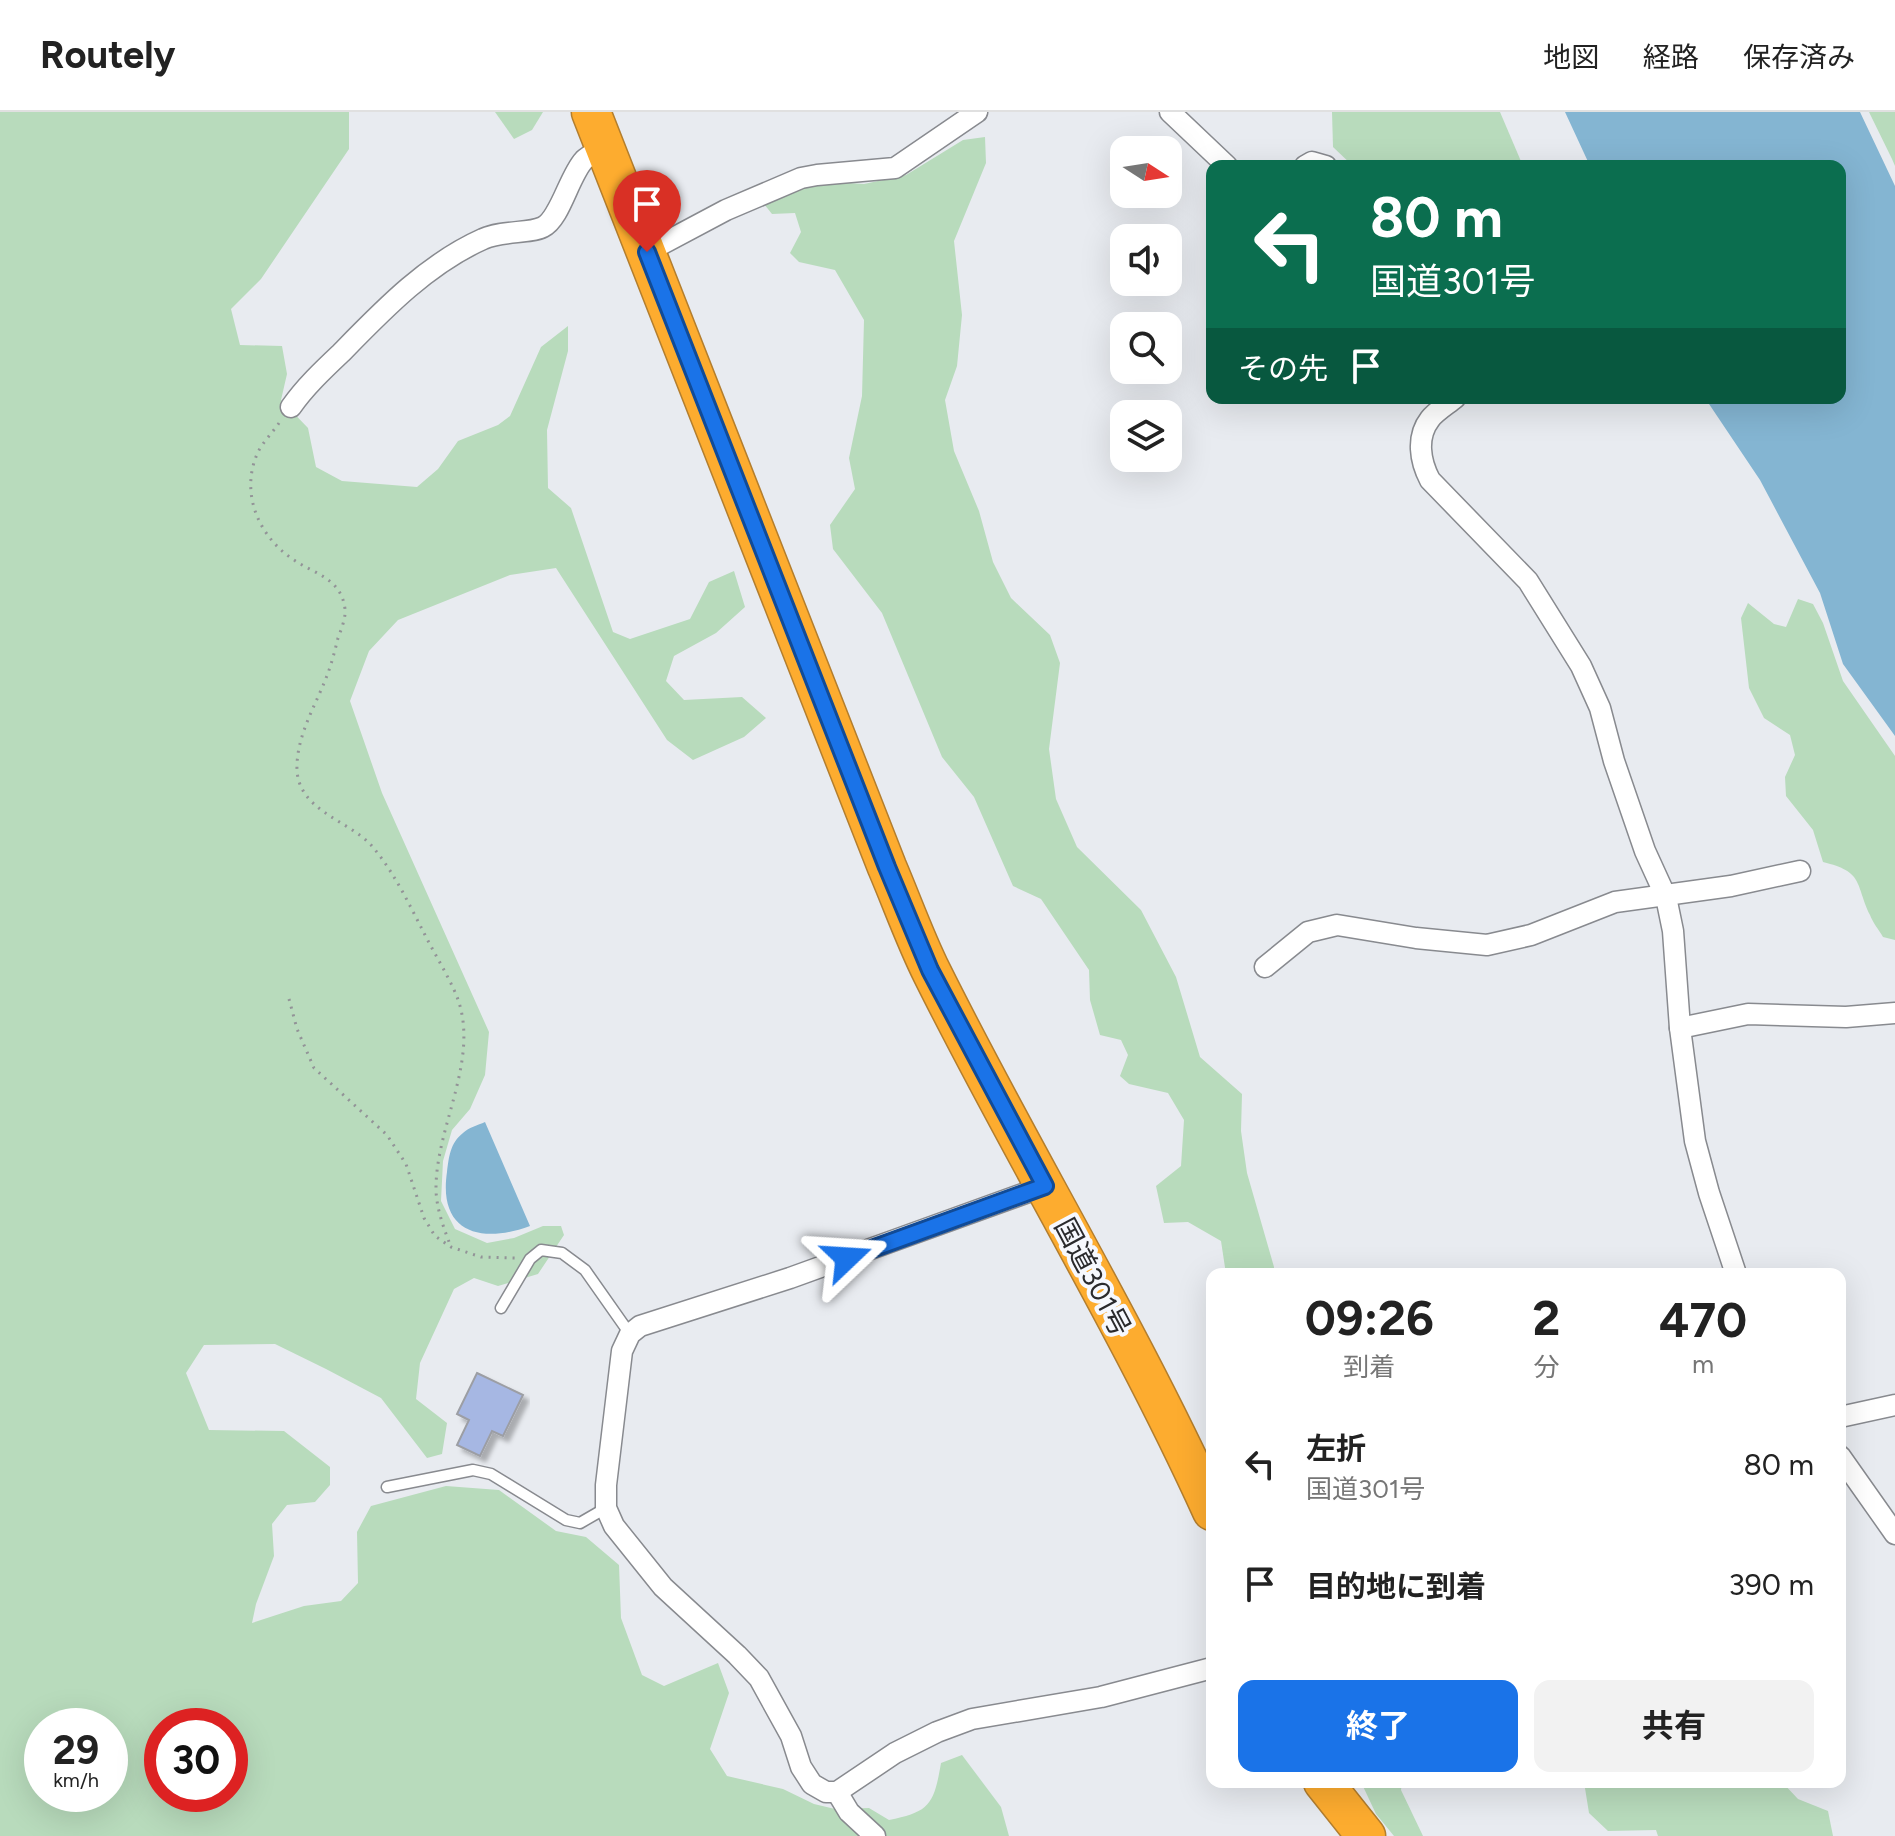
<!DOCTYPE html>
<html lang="ja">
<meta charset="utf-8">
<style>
:root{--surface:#fff;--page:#f2f2f2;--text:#222;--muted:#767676;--line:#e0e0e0;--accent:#1a73e8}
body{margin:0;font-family:Figtree,"Noto Sans JP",sans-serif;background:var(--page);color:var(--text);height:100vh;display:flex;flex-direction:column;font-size:30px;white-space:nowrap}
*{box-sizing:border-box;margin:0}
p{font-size:26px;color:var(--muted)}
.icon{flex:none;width:44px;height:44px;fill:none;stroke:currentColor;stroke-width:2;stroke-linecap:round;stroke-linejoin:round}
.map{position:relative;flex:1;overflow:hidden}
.panel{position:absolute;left:1206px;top:1156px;width:640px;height:520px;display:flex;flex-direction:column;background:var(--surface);border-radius:16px;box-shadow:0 8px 32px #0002}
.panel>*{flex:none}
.guide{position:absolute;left:1206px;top:48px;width:640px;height:244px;border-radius:16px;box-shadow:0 8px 32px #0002;background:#0b6e4f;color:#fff;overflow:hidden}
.needle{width:52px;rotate:102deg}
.tools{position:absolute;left:1110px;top:24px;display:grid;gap:16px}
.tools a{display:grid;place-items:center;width:72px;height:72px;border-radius:16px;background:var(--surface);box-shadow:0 8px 32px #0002;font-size:40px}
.speed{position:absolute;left:24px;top:1596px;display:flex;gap:16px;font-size:40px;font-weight:700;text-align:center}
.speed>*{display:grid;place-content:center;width:104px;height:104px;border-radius:50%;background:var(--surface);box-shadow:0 8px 32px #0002;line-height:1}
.speed small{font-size:20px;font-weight:400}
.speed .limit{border:12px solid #d22;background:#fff;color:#111}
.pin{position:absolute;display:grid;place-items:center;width:68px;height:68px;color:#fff;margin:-82px -34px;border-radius:50% 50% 50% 0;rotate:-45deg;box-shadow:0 0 8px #0007}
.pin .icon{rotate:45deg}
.me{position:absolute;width:88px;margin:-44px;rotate:70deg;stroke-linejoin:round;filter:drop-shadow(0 0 6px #0008)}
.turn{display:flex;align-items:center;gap:28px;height:168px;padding:0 32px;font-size:36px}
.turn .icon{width:104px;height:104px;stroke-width:2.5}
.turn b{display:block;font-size:56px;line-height:68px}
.then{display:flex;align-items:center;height:76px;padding:0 32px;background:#0003;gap:16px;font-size:30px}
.eta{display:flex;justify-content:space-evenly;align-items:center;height:136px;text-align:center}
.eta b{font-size:48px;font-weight:700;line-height:56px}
.cta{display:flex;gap:16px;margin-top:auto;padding:16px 32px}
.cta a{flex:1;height:92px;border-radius:16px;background:var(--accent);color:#fff;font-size:32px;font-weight:700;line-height:92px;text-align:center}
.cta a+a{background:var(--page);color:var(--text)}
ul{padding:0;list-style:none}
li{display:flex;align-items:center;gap:24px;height:120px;padding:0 32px}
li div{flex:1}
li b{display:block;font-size:30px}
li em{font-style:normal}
header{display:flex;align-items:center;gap:48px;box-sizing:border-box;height:112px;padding:0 40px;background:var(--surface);border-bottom:2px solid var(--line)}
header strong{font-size:38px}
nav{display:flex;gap:44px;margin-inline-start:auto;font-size:28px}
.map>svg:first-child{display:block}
.green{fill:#b8dbbc;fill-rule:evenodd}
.water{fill:#84b5d2}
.building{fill:#a6b7e3;stroke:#9c9ea4;stroke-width:2;filter:url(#shadow)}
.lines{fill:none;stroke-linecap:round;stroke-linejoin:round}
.lane-casing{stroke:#888a8f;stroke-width:13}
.street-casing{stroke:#888a8f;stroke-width:23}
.highway-casing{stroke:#b37e2e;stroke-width:41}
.path{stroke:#929397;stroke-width:3;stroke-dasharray:2 6;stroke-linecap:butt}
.lane{stroke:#fff;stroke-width:10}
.street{stroke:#fff;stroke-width:20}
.highway{stroke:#fdac2f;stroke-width:38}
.route-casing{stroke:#114b97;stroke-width:20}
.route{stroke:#1a73e8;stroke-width:14}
.labels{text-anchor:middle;stroke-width:8;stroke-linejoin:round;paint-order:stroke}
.street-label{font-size:28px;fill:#2a2a2d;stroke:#f6f8fe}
</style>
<header>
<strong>Routely</strong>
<nav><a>地図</a><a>経路</a><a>保存済み</a></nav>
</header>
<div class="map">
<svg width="1895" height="1724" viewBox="0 0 1895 1724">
<defs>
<filter id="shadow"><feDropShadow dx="5.5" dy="5.5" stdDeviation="2" flood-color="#0004"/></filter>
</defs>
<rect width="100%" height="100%" fill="#e8ebf0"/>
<!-- green -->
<g class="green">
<path d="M0,0H349V37L261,167L231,197L240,233L282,234L287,262L281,288L308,316L316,355L342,369L417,375L438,357L458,329L498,313L510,304L541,235L568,214V239L547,318L548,376L571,396L613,520L630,527L690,507L709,470L734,459L745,495L716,521L674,544L666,569L684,588L742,585L766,606L744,625L693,648L667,628L556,456L510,463L398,508L369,539L350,589L382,681L489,920L485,963L470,997L452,1018L443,1049L441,1089L455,1117L487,1131L514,1126L543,1114H561L564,1123L538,1162L498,1174L474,1166L454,1177L420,1251L416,1287L447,1311L442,1342L427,1346L381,1286L326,1257L275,1232L204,1233L186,1261L209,1318L284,1319L330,1355V1373L315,1390L287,1393L272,1412L274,1444L256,1492L252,1511L304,1494L341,1489L358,1471L357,1420L371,1394L446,1374L499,1378L556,1419L586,1425L619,1453L621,1506L642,1563L664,1574L718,1551L729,1581L710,1637L727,1664L783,1677L814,1692L835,1697L869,1696L889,1708C930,1700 934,1692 941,1651L962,1643L1001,1695L1009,1724H0ZM42,1614H110V1682H42ZM162,1614H230V1682H162Z"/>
<polygon points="495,0 543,0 532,18 514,27"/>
<polygon points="1332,0 1500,0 1523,54 1353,54 1333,35"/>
<polygon points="1869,0 1895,0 1895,54 1892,47"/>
<polygon points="985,25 986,51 954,129 962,203 957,254 945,288 954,339 979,399 993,450 1011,486 1050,523 1060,551 1049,637 1056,687 1077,735 1141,798 1176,865 1200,945 1242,982 1241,1019 1247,1061 1274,1155 1274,1162 1226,1162 1221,1129 1188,1110 1164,1111 1156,1074 1181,1054 1184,1008 1168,981 1129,972 1120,964 1128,943 1121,928 1100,923 1090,888 1089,858 1041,787 1013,774 974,685 942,645 882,501 833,437 830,413 855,377 849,346 862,284 864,208 835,158 799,150 790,141 801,120 795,101 772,102 764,92 816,69 864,72 906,63 963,28"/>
<path d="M1798,487L1813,492L1823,511L1843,569L1895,644V828L1883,825C1879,818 1873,811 1870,803C1855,771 1864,760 1823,750L1813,718L1786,684L1785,665L1795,643L1790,623L1764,606L1749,576L1741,506L1748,491L1774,512L1786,515Z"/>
<polygon points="1361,1670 1402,1670 1401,1678 1423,1724 1394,1724 1376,1702"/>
<polygon points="1584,1670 1782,1670 1798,1687 1828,1699 1833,1724 1658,1724 1656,1718 1608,1719 1589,1701"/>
</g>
<!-- water -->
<g class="water">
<polygon points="1565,0 1860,0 1895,74 1895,624 1843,552 1820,481 1760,368 1705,286 1840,286 1840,54 1590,54"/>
<path d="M485,1010L530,1114C481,1132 438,1121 447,1060C449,1045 450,1031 463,1021C468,1016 478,1013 485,1010Z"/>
</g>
<!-- building -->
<polygon class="building" points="477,1261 523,1283 503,1324 492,1319 480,1344 457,1333 469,1308 457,1302"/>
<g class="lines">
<!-- lane casing -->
<g class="lane-casing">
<g id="lane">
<polyline points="501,1196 530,1147 541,1138 562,1141 585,1158 630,1222"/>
<polyline points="387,1375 473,1358 491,1362 566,1408 580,1411 606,1396"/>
</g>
</g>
<!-- street casing -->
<g class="street-casing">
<g id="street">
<polyline points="1170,0 1227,54"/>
<polyline points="1305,54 1312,50 1326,54"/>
<polyline points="647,140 726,98 801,66 817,63 895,56 977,0"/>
<path d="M1455,286C1448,292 1436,299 1430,307C1416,325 1420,349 1430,368L1528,469L1581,554L1600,596L1614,649L1645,739L1666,785L1673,819L1680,916L1695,1029L1709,1081L1736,1162"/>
<path d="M291,295C305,275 323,258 341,241C383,198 427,152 483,127C502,118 530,122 543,115C560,107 569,64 584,48C589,43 598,39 604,35"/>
<polyline points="1265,855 1308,820 1337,813 1416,826 1487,833 1531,823 1615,790 1731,774 1800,759"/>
<polyline points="1680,916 1748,902 1846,905 1895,901"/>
<polyline points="1045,1074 790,1166 640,1214 630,1222 622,1239 606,1373 606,1396 614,1414 663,1475 737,1543 759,1566 791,1624 801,1655 812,1672 826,1680 837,1680 895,1641 937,1620 972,1607 1101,1585 1212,1556"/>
<polyline points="1840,1305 1895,1293"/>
<polyline points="1840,1344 1895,1422"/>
<polyline points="837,1680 849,1700 875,1724"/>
</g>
</g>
<!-- highway casing -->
<g class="highway-casing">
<g id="highway">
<path d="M591,0L887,755C902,790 915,827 932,861C1022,1042 1128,1214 1212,1399"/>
<polyline points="1323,1670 1366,1724"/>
</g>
</g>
<!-- path -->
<g class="path">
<path d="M279,311C273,320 263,330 258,340C240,379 257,422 291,446C313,462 341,465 345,497C346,506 341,518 338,526C335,538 332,550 328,561C317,591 298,620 297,653C295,698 347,707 371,733C393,758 409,792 424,821C434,841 446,860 455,880C483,943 436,1012 436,1076C436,1096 444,1117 451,1135"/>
<polyline points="289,887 297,917 314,956 387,1023 406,1052 424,1106 435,1124 451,1135 481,1145 516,1146"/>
</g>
<!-- lane -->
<use href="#lane" class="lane"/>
<!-- street -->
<use href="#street" class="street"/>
<!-- highway -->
<use href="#highway" class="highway"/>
</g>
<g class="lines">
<!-- route casing -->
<g class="route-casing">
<polyline id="route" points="647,140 887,755 930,858 1045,1074 847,1146"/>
</g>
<!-- route -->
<use href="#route" class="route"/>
</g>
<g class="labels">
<!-- street labels -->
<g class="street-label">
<text transform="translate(1093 1165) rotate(62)" y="10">国道301号</text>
</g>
</g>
</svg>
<div class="tools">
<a><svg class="needle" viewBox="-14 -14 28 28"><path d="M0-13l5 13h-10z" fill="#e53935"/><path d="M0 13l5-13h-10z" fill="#767676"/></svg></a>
<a><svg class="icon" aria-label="sound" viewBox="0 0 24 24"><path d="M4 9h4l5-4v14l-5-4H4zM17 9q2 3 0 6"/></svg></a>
<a><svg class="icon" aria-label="search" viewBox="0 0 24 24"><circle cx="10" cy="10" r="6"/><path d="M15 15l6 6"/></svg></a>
<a><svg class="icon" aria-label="layers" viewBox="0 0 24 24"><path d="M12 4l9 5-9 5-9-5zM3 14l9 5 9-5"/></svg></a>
</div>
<div class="speed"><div>29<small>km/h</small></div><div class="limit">30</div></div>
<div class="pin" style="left:647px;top:140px;background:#d93025"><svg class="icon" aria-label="arrive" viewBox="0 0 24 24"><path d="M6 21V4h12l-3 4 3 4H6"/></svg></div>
<svg class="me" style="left:847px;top:1146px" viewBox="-20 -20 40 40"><path d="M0-17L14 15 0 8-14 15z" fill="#1a73e8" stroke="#fff" stroke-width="4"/></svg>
<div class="guide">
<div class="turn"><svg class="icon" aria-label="left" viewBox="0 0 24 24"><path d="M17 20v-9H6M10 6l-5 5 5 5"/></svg><div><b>80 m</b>国道301号</div></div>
<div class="then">その先<svg class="icon" aria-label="arrive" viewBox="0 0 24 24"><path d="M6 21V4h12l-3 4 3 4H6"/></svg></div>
</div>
<section class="panel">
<div class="eta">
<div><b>09:26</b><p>到着</p></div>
<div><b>2</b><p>分</p></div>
<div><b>470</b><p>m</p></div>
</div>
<ul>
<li><svg class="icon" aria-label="left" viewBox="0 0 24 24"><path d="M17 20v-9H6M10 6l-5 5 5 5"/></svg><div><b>左折</b><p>国道301号</p></div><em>80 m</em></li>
<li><svg class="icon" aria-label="arrive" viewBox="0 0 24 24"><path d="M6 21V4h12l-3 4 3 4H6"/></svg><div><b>目的地に到着</b></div><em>390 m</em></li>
</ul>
<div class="cta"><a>終了</a><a>共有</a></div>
</section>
</div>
